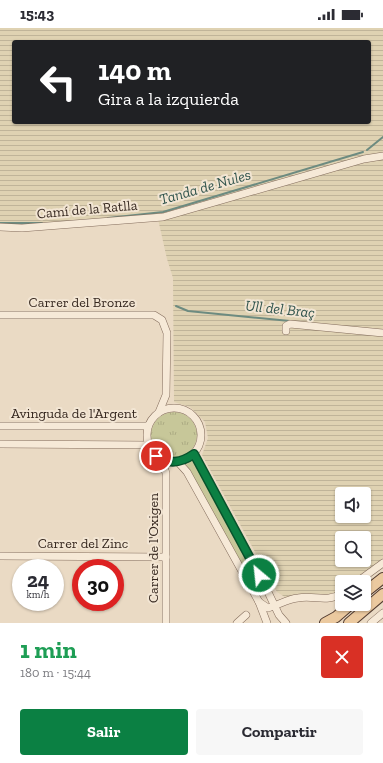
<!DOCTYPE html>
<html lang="es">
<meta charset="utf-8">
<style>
:root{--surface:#fff;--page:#f7f7f7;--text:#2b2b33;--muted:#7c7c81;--accent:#0b8043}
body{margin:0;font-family:"Zilla Slab",serif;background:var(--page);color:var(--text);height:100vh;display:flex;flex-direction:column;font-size:15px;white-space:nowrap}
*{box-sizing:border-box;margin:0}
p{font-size:13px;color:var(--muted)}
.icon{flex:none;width:22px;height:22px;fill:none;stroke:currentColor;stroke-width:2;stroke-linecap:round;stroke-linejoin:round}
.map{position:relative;height:595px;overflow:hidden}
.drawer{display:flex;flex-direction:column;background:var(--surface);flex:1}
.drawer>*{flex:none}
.banner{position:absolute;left:12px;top:12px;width:359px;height:84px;border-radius:4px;box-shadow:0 1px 3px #0004;background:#202124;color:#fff;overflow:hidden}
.fabs{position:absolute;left:335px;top:459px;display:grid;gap:8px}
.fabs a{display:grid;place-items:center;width:36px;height:36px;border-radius:4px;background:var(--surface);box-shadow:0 1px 3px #0004;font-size:20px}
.speed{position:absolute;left:12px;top:531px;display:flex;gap:8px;font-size:20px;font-weight:700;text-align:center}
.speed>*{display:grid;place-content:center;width:52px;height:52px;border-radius:50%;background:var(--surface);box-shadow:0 1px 3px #0004;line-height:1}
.speed small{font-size:10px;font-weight:400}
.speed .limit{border:6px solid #d22;background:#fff;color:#111}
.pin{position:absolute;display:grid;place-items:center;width:34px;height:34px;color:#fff;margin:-17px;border:2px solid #fff;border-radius:50%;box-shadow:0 1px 4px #0007}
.me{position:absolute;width:44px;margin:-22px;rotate:332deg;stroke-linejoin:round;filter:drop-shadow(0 0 3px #0008)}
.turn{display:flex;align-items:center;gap:14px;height:84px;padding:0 20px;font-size:18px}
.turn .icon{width:52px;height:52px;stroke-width:2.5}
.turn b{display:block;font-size:28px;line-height:34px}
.round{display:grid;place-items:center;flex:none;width:42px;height:42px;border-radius:4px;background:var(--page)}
.head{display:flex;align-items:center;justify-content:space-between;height:68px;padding:0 20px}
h1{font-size:24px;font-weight:700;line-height:30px;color:#1e9e55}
.primary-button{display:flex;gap:8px;margin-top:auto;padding:8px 20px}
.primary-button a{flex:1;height:46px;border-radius:4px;background:var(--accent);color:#fff;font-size:16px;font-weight:700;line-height:46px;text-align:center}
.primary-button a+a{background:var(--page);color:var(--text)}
.status{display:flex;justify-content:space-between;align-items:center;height:28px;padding:0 20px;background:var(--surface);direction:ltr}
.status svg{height:11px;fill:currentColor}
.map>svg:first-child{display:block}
.farmland{fill:url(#farmland-rules);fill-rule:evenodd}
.grass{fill:url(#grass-tufts)}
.garden{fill:#c7c799}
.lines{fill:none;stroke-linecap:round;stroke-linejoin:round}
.stream{stroke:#6d8b80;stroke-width:2}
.minor-casing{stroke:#836c5c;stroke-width:8}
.primary-casing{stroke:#523b30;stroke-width:12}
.minor{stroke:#f6e9d7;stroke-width:7}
.primary{stroke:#ebc99f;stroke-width:10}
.route-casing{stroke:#07532c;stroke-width:10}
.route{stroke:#0b8043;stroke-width:7}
.labels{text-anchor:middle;stroke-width:4;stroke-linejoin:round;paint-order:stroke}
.street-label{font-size:14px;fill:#35271f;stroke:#f2e5d3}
.water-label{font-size:15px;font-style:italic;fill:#2f534c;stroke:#f2e5d3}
</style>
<div class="status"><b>15:43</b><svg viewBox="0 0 49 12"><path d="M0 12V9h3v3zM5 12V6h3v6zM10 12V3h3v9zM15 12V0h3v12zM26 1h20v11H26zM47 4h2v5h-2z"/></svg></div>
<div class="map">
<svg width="383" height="595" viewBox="0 0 383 595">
<defs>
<pattern id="farmland-rules" width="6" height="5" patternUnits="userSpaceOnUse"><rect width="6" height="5" fill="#dfd2b2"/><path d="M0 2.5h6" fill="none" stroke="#c0b499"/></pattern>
<pattern id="grass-tufts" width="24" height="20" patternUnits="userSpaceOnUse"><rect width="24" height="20" fill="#c7c799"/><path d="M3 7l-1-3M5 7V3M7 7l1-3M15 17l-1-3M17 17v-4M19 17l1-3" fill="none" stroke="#acab83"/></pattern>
</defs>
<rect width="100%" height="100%" fill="#eadac4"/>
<!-- farmland -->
<g class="farmland">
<path d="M0,0H383V127L163,188L21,199L0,198ZM14,14H369V94H14Z"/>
<path d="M383,130V533L355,554H342V563L338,566L288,571L277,564L202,427L208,410L205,394L190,379L174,374L173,250L167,231L158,191L361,134ZM342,466H364V488H342ZM342,510H364V532H342Z"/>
</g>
<!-- grass -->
<circle class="grass" cx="174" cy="407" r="23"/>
<!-- garden -->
<polygon class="garden" points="193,432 264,560 257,564 186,436"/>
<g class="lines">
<!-- stream -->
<g class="stream">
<polyline points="367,122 383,109"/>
<polyline points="108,190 163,184 363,124"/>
<polyline points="0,195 42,195"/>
<polyline points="176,278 188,283 290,293"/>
</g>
<!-- minor casing -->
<g class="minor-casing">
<g id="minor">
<polyline points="0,199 22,200 163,189 364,131 383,128"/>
<polyline points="0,287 154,287 162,292 167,305 166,367 159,384"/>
<polyline points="286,303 286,298 290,296 383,305"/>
<circle cx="174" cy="407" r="27"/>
<polyline points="0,398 148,398"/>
<polyline points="0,416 149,417"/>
<polyline points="194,426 268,564 279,587 286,595"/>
<polyline points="161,431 166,445 166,595"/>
<polyline points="178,434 187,444 259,574 267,595"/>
<polyline points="0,528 166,529"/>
<polyline points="357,554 383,535"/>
<path d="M259,574L268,580C279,577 287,571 298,570C314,567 328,575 342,565"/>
<polyline points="237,595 246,587"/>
<polyline points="371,595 383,585"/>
</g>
</g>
<!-- primary casing -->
<g class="primary-casing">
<g id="primary">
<polyline points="364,565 383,550"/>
<polyline points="325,595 336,589 351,576"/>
<polyline points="349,595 383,566"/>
</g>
</g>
<!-- minor -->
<use href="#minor" class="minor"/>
<!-- primary -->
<use href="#primary" class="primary"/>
</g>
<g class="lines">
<!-- route casing -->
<g class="route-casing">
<path id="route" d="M156,428C169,437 181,435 194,426L259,547"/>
</g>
<!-- route -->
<use href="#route" class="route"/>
</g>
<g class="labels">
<!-- street labels -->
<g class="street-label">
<text transform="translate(87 181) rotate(-5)" y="5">Camí de la Ratlla</text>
<text x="82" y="279">Carrer del Bronze</text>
<text x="74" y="390">Avinguda de l'Argent</text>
<text x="83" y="520">Carrer del Zinc</text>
<text transform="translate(153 520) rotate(-90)" y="5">Carrer de l'Oxigen</text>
</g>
<!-- water labels -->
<g class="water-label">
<text transform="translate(205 159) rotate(-16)" y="5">Tanda de Nules</text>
<text transform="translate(280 281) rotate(6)" y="5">Ull del Braç</text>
</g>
</g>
</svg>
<div class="fabs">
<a><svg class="icon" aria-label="sound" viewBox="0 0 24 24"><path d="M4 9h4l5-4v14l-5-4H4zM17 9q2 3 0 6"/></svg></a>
<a><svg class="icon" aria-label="search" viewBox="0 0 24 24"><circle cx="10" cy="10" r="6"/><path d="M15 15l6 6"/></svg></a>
<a><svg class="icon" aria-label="layers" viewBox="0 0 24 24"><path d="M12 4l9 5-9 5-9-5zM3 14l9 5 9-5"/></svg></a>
</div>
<div class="speed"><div>24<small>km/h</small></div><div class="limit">30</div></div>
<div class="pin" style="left:156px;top:428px;background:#d93025"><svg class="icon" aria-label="arrive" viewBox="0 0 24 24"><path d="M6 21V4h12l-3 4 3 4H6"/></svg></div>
<svg class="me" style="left:259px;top:547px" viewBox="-20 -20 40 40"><circle r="17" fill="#0b8043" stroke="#fff" stroke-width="3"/><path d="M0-11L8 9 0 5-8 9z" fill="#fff"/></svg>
<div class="banner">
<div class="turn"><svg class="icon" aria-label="left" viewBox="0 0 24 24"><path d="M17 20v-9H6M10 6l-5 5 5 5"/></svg><div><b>140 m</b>Gira a la izquierda</div></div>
</div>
</div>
<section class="drawer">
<div class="head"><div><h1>1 min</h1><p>180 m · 15:44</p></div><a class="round" style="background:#d93025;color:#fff"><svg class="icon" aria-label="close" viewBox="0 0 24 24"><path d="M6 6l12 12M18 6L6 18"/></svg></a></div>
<div class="primary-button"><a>Salir</a><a>Compartir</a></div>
</section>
